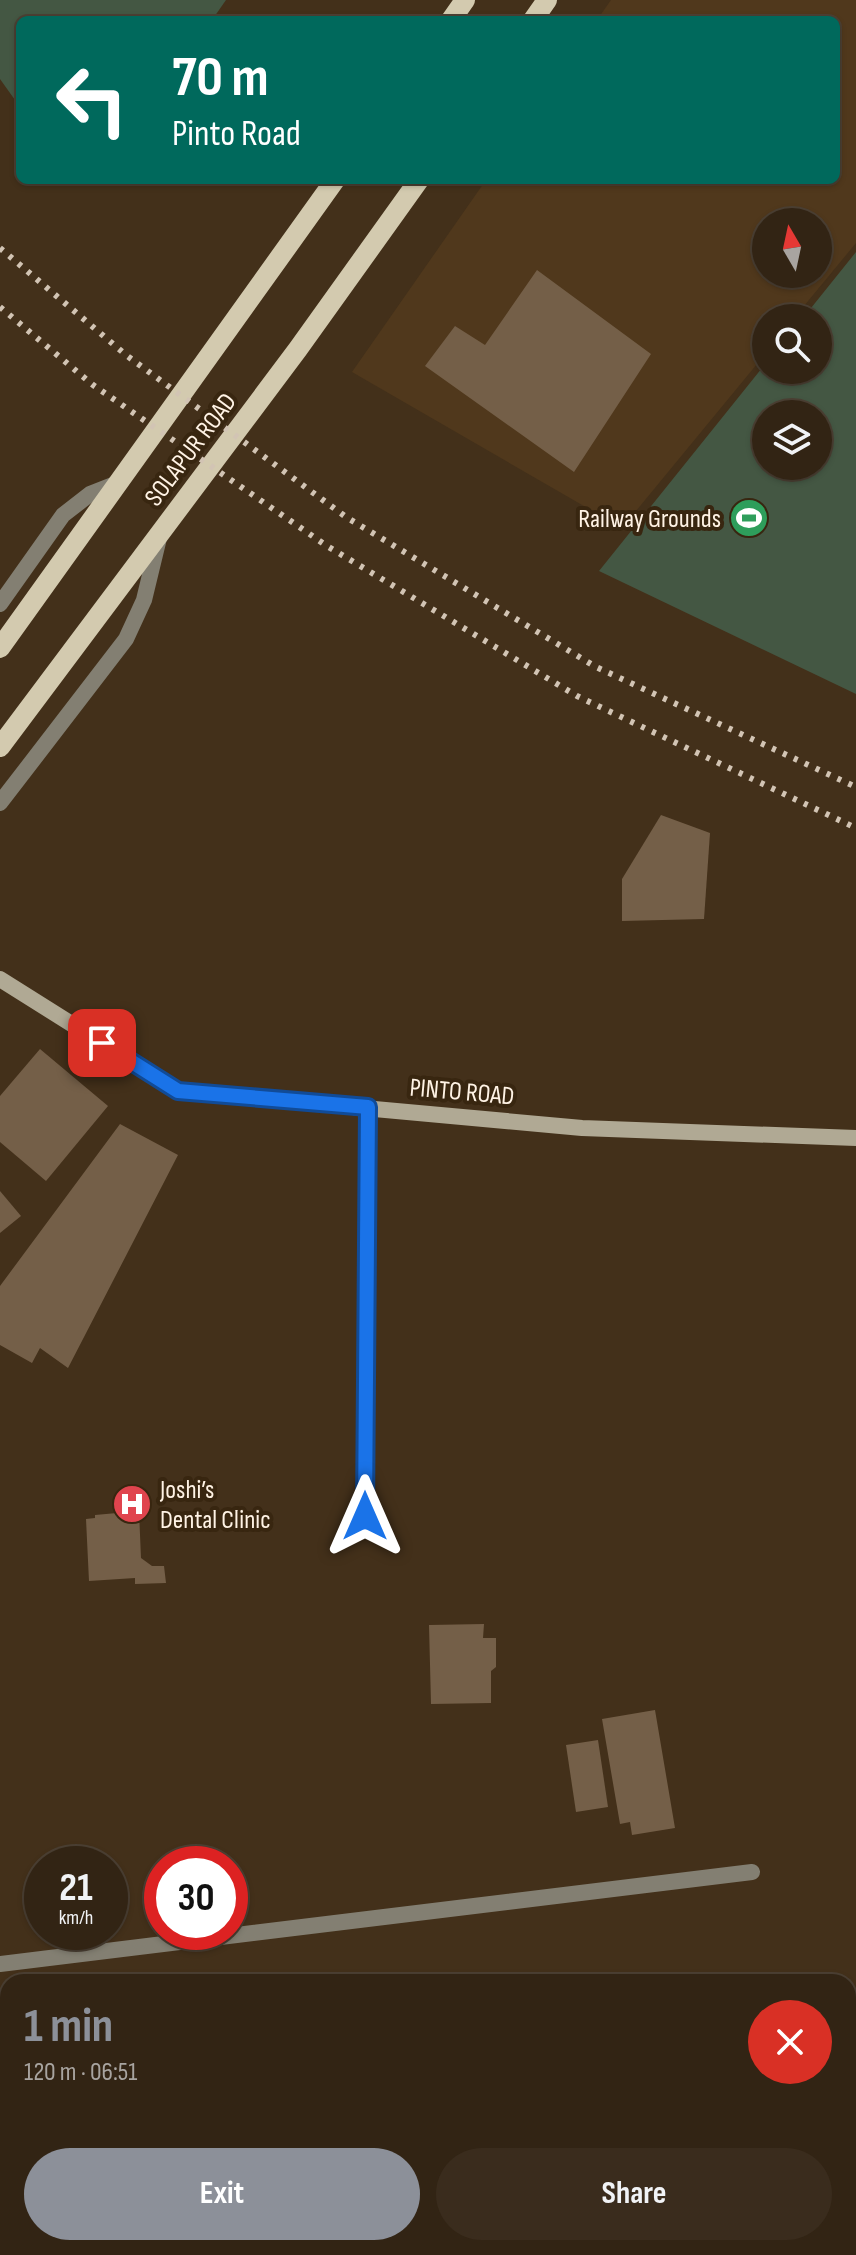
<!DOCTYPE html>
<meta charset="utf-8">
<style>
:root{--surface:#322414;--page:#3a2c1d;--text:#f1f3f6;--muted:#a8a4a0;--line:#4d4134;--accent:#8c9099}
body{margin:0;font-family:"Sofia Sans Condensed",sans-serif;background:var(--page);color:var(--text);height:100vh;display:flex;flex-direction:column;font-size:30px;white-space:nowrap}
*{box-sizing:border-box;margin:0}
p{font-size:26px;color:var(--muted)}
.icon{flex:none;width:44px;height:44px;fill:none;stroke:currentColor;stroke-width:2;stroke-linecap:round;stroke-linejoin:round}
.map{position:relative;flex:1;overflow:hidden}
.drawer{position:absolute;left:0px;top:1974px;width:856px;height:282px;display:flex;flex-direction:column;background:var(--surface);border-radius:24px 24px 0 0;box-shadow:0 2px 6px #0004,0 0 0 2px var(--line)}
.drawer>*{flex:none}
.hud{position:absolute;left:16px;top:16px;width:824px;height:168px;border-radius:12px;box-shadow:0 2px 6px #0004,0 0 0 2px var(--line);background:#00695c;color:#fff;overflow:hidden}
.needle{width:52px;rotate:351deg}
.buttons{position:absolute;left:752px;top:208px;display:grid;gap:16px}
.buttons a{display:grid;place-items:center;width:80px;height:80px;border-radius:50%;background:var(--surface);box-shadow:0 2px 6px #0004,0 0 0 2px var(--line);font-size:40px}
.speed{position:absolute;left:24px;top:1846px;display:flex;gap:16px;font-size:40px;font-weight:700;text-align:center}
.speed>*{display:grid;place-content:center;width:104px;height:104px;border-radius:50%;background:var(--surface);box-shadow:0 2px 6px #0004,0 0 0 2px var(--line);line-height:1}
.speed small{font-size:20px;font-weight:400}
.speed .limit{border:12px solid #d22;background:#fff;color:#111}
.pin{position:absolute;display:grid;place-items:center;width:68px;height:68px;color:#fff;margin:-34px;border-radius:16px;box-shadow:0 4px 12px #0006}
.me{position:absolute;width:88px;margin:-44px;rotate:0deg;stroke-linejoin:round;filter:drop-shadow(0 0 6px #0008)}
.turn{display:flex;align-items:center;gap:28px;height:168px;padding:0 24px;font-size:36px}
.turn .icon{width:104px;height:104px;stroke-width:2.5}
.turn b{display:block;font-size:56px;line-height:68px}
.round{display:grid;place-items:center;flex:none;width:84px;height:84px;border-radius:42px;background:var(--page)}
.headline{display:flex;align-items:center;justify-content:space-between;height:136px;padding:0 24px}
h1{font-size:48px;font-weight:700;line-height:60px;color:var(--accent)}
.button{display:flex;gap:16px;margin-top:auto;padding:16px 24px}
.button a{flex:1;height:92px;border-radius:48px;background:var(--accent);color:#fff;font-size:32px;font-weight:700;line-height:92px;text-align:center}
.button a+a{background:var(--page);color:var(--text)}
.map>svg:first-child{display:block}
.built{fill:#50381c;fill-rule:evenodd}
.green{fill:#445743;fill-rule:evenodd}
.building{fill:#745f48}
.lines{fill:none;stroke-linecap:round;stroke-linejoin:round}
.street{stroke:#837f72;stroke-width:16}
.secondary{stroke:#b0a994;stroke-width:16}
.primary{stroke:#d3caaf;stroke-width:20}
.rail{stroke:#d2c4b4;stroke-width:6;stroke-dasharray:4 8;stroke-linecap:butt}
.route-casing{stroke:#114b97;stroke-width:20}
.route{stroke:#1a73e8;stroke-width:14}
.labels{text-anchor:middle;stroke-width:8;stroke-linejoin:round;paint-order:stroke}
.street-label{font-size:26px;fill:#fff3e5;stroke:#382610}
.poi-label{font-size:26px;fill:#fff3e5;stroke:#382610;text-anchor:end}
</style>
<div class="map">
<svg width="856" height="2255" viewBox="0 0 856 2255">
<rect width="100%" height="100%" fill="#43301a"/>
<!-- built -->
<g class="built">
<path d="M611,0H856V243L794,318H766V353L622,528L352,372L486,180H836V20H597ZM766,222H818V274H766Z"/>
<polygon points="337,2248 847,2248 850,2255 339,2255"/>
</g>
<!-- green -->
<g class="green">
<polygon points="0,0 226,0 212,20 20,20 20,107 0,79"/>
<path d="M856,252V694L599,571L766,363V370H818V318H803ZM766,414H818V466H766Z"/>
</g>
<!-- building -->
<g class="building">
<polygon points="537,270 651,354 574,472 425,366 455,326 485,345"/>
<polygon points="661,815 710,833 704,919 622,921 622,879"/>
<polygon points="40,1049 108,1106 46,1181 0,1142 0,1096"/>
<polygon points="120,1124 178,1155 68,1368 40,1348 32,1363 0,1345 0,1286"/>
<polygon points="0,1191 21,1216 0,1233"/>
<polygon points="139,1511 141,1558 152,1566 164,1566 166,1583 135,1584 135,1578 89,1581 86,1519 95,1518 95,1515"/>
<polygon points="484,1624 483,1638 496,1638 496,1667 491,1671 491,1703 431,1704 429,1625"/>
<polygon points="655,1710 675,1828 632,1835 630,1822 620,1824 602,1719"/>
<polygon points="598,1740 608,1807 576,1812 566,1745"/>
<polygon points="406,2248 503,2248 503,2249 494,2251 494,2255 407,2255"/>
<polygon points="548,2248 647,2248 647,2250 631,2253 631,2255 549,2255"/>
<polygon points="700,2248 785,2248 785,2250 756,2255 701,2255"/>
</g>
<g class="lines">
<!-- street -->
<g class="street">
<polyline points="0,604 63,515 90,494 118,483"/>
<polyline points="0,803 126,639 144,600 159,538"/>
<polyline points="365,1516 368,1107"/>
<polyline points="0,1964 752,1872"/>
</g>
<!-- secondary -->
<polyline class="secondary" points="0,979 178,1091 582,1128 856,1138"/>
<!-- primary -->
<g class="primary">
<polyline points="451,20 465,0"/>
<polyline points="533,20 547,0"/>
<polyline points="0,648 335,180"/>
<polyline points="0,747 298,349 419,180"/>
</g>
<!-- rail -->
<g class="rail">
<polyline points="0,248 126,355 346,517 596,667 856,787"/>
<polyline points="0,307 93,385 327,546 577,696 856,828"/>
</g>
</g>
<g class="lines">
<!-- route casing -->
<g class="route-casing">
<polyline id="route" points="102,1043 178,1091 368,1107 365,1516"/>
</g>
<!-- route -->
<use href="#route" class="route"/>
</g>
<!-- icons -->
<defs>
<g id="stadium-disc" transform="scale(2)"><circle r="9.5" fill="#2e9e5b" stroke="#382610"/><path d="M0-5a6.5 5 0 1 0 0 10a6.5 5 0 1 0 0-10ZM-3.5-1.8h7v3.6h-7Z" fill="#fff"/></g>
<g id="hospital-disc" transform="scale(2)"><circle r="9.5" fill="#e0444e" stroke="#382610"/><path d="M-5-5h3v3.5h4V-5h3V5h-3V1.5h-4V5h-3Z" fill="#fff"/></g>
</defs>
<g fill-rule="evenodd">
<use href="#stadium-disc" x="749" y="518"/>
<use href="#hospital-disc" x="132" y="1504"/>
</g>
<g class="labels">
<!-- street labels -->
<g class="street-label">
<text transform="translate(190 449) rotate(-53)" y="9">SOLAPUR ROAD</text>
<text transform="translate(462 1091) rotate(5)" y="9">PINTO ROAD</text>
</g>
<!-- poi labels -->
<g class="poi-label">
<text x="721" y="527">Railway Grounds</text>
<text x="160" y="1498" text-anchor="start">Joshi’s<tspan x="160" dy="30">Dental Clinic</tspan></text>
</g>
</g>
</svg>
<div class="buttons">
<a><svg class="needle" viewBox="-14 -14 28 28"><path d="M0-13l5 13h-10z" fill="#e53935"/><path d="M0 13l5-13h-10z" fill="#a8a4a0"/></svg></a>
<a><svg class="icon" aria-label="search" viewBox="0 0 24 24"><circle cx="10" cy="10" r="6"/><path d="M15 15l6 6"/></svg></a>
<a><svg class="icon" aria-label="layers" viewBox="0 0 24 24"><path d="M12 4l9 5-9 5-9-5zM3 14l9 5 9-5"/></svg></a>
</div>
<div class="speed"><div>21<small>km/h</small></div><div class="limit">30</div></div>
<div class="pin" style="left:102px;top:1043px;background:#d93025"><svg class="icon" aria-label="arrive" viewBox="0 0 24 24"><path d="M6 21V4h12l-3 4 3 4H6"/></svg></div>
<svg class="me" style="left:365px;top:1516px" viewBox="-20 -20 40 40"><path d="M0-17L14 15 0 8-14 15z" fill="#1a73e8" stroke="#fff" stroke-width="4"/></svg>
<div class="hud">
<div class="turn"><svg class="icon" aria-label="left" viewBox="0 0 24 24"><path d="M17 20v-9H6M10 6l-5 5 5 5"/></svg><div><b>70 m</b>Pinto Road</div></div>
</div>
<section class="drawer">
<div class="headline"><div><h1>1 min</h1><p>120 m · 06:51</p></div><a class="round" style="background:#d93025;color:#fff"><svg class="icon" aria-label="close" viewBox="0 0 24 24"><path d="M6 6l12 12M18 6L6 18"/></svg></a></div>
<div class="button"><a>Exit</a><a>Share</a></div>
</section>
</div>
